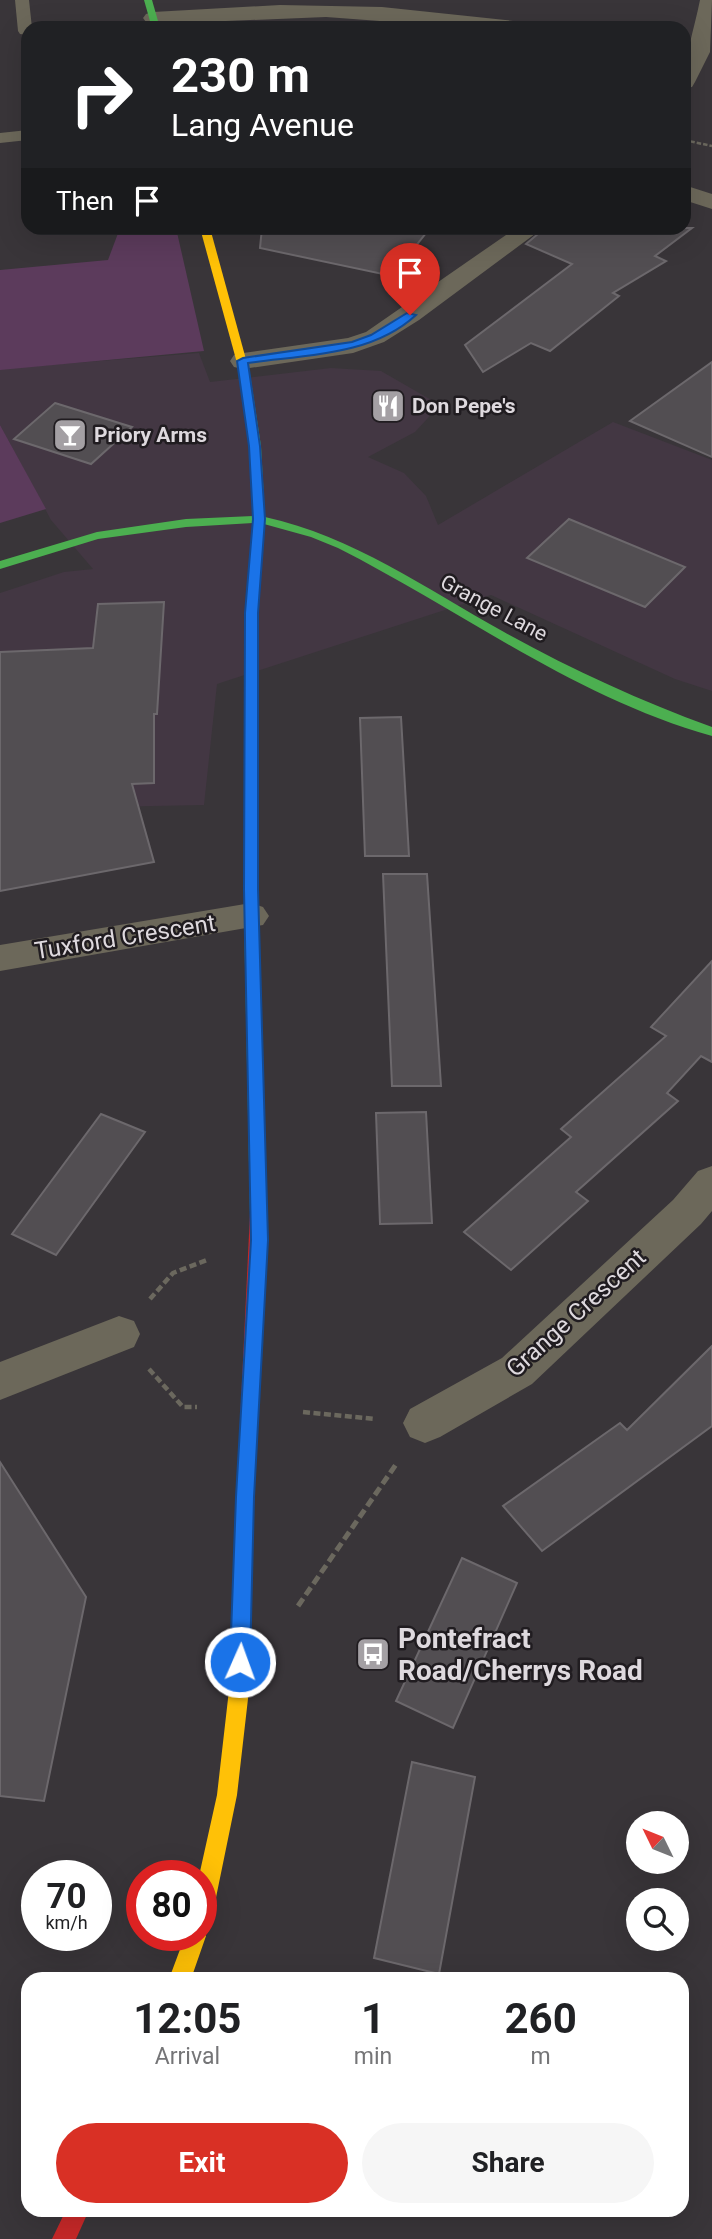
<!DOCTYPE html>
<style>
:root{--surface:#fff;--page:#f6f6f6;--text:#202124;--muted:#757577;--accent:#d93025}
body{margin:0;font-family:Roboto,sans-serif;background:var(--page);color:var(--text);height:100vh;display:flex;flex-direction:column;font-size:26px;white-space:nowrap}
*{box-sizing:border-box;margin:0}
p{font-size:23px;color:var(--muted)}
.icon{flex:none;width:38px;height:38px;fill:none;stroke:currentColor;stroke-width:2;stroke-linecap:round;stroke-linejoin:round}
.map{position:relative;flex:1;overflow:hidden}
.panel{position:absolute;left:21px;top:1972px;width:668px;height:245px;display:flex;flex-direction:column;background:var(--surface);border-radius:21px;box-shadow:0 7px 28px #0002}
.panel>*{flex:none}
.hud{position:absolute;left:21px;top:21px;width:670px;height:214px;border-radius:21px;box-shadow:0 7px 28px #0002;background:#202124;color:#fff;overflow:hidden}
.needle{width:46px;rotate:313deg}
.tools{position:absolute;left:626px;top:1811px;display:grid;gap:14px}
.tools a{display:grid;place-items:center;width:63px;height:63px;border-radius:50%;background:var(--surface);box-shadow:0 7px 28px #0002;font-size:35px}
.speed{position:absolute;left:21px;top:1860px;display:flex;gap:14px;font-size:35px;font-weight:700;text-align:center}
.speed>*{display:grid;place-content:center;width:91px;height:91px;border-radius:50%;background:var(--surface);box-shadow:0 7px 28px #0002;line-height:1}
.speed small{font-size:18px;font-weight:400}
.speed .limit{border:10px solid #d22;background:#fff;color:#111}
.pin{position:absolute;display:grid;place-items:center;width:60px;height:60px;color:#fff;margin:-72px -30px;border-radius:50% 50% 50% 0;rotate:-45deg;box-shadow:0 0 7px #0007}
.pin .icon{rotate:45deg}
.me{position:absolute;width:77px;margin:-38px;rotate:2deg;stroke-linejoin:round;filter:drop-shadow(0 0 5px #0008)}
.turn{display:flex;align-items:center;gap:24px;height:147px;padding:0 35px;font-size:32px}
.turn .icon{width:91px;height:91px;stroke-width:2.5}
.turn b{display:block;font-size:49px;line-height:60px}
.then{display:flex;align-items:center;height:66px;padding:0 35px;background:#0003;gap:14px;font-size:26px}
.eta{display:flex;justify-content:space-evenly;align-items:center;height:119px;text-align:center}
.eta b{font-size:42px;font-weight:700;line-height:49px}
.button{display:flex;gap:14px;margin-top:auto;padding:14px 35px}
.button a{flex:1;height:80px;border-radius:42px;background:var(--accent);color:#fff;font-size:28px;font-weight:700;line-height:80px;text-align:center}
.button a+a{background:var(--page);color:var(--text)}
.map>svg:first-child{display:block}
.built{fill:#433743}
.green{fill:#5c3b5c}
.building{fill:#524e52;stroke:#6c686c;stroke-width:2}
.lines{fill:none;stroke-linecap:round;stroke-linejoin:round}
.path-far2{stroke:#6b685e;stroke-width:2.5;stroke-dasharray:4.5 2;stroke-linecap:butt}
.path-far1{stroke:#6b685e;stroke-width:4.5;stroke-dasharray:7 3.5;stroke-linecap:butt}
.path{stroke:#6b685e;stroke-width:5;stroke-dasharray:9 4.5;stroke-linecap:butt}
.lane{fill:#6c685a;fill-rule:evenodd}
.street{fill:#6c685a;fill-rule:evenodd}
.fast{fill:#4caf50;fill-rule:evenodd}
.slow{fill:#ffc107;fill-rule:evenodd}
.jam{fill:#c62828;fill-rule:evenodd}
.route{fill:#1a73e8;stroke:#114b97;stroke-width:2}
.labels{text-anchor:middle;stroke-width:5;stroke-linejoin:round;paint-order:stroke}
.far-poi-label{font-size:21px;font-weight:bold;fill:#ded9de;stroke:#201c20;text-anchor:start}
.far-street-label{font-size:21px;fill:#ded9de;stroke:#201c20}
.street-label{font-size:24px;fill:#ded9de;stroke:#201c20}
.near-poi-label{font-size:28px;font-weight:bold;fill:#ded9de;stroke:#201c20;text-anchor:start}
</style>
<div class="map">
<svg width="712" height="2239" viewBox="0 0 712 2239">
<rect width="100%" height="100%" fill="#393539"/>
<!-- built -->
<polygon class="built" points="199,353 210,382 331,368 381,371 440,405 415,432 368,457 404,473 426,496 438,525 613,422 712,460 712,691 675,679 491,595 217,684 204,805 0,809 0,593 64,572 93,569 51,520 0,425 0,369"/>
<!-- green -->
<g class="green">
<polygon points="120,228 176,228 204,351 0,370 0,270 108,260"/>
<polygon points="0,425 46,509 0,523"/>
</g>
<!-- building -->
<g class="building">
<polygon points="262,228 430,228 392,276 260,248"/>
<polygon points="545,228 692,228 655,256 666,261 613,293 619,296 550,351 531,343 483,372 465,345 572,264 526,244"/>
<polygon points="712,362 712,457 630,421"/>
<polygon points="55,403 132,427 91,464 14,439"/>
<polygon points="569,519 685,567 645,607 527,558"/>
<polygon points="164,602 157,714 154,714 154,783 132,784 154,862 0,891 0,652 93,648 98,604"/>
<polygon points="401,717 409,856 365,856 360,718"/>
<polygon points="383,874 427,874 441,1086 392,1086"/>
<polygon points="712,961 712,1062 701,1056 667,1093 678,1101 576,1192 588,1201 511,1270 464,1232 571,1137 561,1129 666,1036 651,1027"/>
<polygon points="426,1112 432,1223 380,1224 376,1113"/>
<polygon points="101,1114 145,1132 56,1255 12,1234"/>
<polygon points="712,1346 712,1426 542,1551 503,1506 620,1423 627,1430"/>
<polygon points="0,1462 86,1597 44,1801 0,1796"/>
<polygon points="462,1558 517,1583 453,1728 396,1701"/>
<polygon points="412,1762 475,1777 439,1974 374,1958"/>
</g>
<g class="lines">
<!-- path-far2 -->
<polyline class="path-far2" points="684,140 712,146"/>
<!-- path-far1 -->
<g class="path-far1">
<polyline points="150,1299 173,1273 207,1260"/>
<polyline points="149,1369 183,1407 197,1407"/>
<polyline points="303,1412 375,1419"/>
</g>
<!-- path -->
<polyline class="path" points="298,1606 397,1463"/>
<!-- lane -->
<g class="lane">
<polygon points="15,0 29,0 32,28 28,28 28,35 20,34 18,31"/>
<polygon points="28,130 28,140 0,143 0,133"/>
</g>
<!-- street -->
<g class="street">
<path d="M700,0H712L710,52L695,82L692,87L684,88C684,58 694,30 700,0Z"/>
<polygon points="280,5 382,7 523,22 530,24 533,28 474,28 326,17 153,24 146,22 143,18 146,14 153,12"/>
<polygon points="684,185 712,194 712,209 684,200"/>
<polygon points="516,228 543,228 419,320 384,342 353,353 243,369 234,367 230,361 234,355 243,353 348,338 366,332"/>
<polygon points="251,903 263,907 269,916 263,925 0,971 0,945"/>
<polygon points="712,1166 712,1211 701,1224 532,1384 440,1437 425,1443 410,1437 403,1423 410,1409 502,1358 673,1200 698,1171"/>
<polygon points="119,1316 134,1321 140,1334 134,1347 0,1400 0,1362"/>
</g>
<!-- fast -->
<g class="fast">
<polygon points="144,0 152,0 160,28 152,28"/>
<path d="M245,371L250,374L261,446L265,517C353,536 426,589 504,632C571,669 640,701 712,727V736C576,698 462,611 338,548L311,537L264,524L257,613L258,916L266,1213L264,1218L258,1220L252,1218L250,1213L244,916L245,613L253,523L186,527L98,539L0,569V561L97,532L186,519L253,516L249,446L240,374Z"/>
</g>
<!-- slow -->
<g class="slow">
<polygon points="200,228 210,228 250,374 249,376 240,374"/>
<polygon points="245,1498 251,1501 254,1507 249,1690 237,1795 212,1917 208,1924 201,1927 199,1876 217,1795 229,1690 236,1507 239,1501"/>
<polygon points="201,1928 206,1936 191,1979 169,1979 185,1936 201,1936"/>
</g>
<!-- jam -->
<g class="jam">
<polygon points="258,1206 264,1208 266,1213 254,1507 251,1513 245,1516 239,1513 236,1507 250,1213 252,1208"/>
<polygon points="66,2210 89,2210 76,2239 52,2239"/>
</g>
</g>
<!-- route -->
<path class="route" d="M407,313L416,315C372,356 304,355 248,363L260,446L265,519L258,613V889L268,1240L254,1497L250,1662L247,1669L240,1672L233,1669L230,1662L236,1497L251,1240L244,889L245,613L253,519L249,446L237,361L243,358L352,342L371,335Z"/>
<!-- icons -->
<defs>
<g id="restaurant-square" transform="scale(1.75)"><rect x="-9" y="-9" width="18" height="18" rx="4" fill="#a4a0a4" stroke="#201c20"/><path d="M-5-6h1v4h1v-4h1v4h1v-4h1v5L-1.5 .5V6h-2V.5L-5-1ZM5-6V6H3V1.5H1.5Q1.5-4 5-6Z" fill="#fff"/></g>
<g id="bar-square" transform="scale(1.75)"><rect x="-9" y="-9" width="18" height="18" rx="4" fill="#a4a0a4" stroke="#201c20"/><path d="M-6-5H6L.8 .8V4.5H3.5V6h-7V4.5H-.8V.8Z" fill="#fff"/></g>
<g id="bus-square" transform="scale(1.75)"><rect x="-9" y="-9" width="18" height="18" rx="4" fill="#a4a0a4" stroke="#201c20"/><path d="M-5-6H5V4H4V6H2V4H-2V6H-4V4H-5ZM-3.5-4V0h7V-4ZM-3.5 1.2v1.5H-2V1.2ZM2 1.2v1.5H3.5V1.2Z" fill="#fff"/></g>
</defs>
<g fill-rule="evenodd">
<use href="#restaurant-square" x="388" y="406"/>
<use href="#bar-square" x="70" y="435"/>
<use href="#bus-square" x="373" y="1654"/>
</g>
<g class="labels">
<!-- far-poi labels -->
<g class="far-poi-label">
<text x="412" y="413">Don Pepe's</text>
<text x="94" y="442">Priory Arms</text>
</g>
<!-- far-street labels -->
<g class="far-street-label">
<text transform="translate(494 608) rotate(28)" y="7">Grange Lane</text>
</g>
<!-- street labels -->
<g class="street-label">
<text transform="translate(125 937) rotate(-9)" y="8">Tuxford Crescent</text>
<text transform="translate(576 1313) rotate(-42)" y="8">Grange Crescent</text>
</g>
<!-- near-poi labels -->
<g class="near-poi-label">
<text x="398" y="1648">Pontefract<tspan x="398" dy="32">Road/Cherrys Road</tspan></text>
</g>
</g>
</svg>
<div class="tools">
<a><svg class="needle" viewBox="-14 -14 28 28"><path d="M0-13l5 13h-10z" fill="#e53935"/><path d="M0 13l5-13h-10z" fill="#757577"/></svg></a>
<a><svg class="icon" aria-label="search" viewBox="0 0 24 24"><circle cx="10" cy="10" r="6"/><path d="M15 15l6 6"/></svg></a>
</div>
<div class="speed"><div>70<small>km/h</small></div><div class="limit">80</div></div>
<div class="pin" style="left:410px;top:315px;background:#d93025"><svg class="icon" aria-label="arrive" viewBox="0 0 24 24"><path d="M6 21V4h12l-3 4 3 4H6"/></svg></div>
<svg class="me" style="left:240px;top:1662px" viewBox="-20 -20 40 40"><circle r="17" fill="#1a73e8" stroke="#fff" stroke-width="3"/><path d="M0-11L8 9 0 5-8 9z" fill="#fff"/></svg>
<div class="hud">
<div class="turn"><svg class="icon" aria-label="right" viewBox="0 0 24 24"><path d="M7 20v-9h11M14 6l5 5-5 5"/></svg><div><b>230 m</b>Lang Avenue</div></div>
<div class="then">Then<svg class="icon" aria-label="arrive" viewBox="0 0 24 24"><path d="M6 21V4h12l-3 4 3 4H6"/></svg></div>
</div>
<section class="panel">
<div class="eta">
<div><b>12:05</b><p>Arrival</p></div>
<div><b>1</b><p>min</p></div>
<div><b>260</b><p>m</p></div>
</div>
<div class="button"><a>Exit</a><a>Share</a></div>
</section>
</div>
